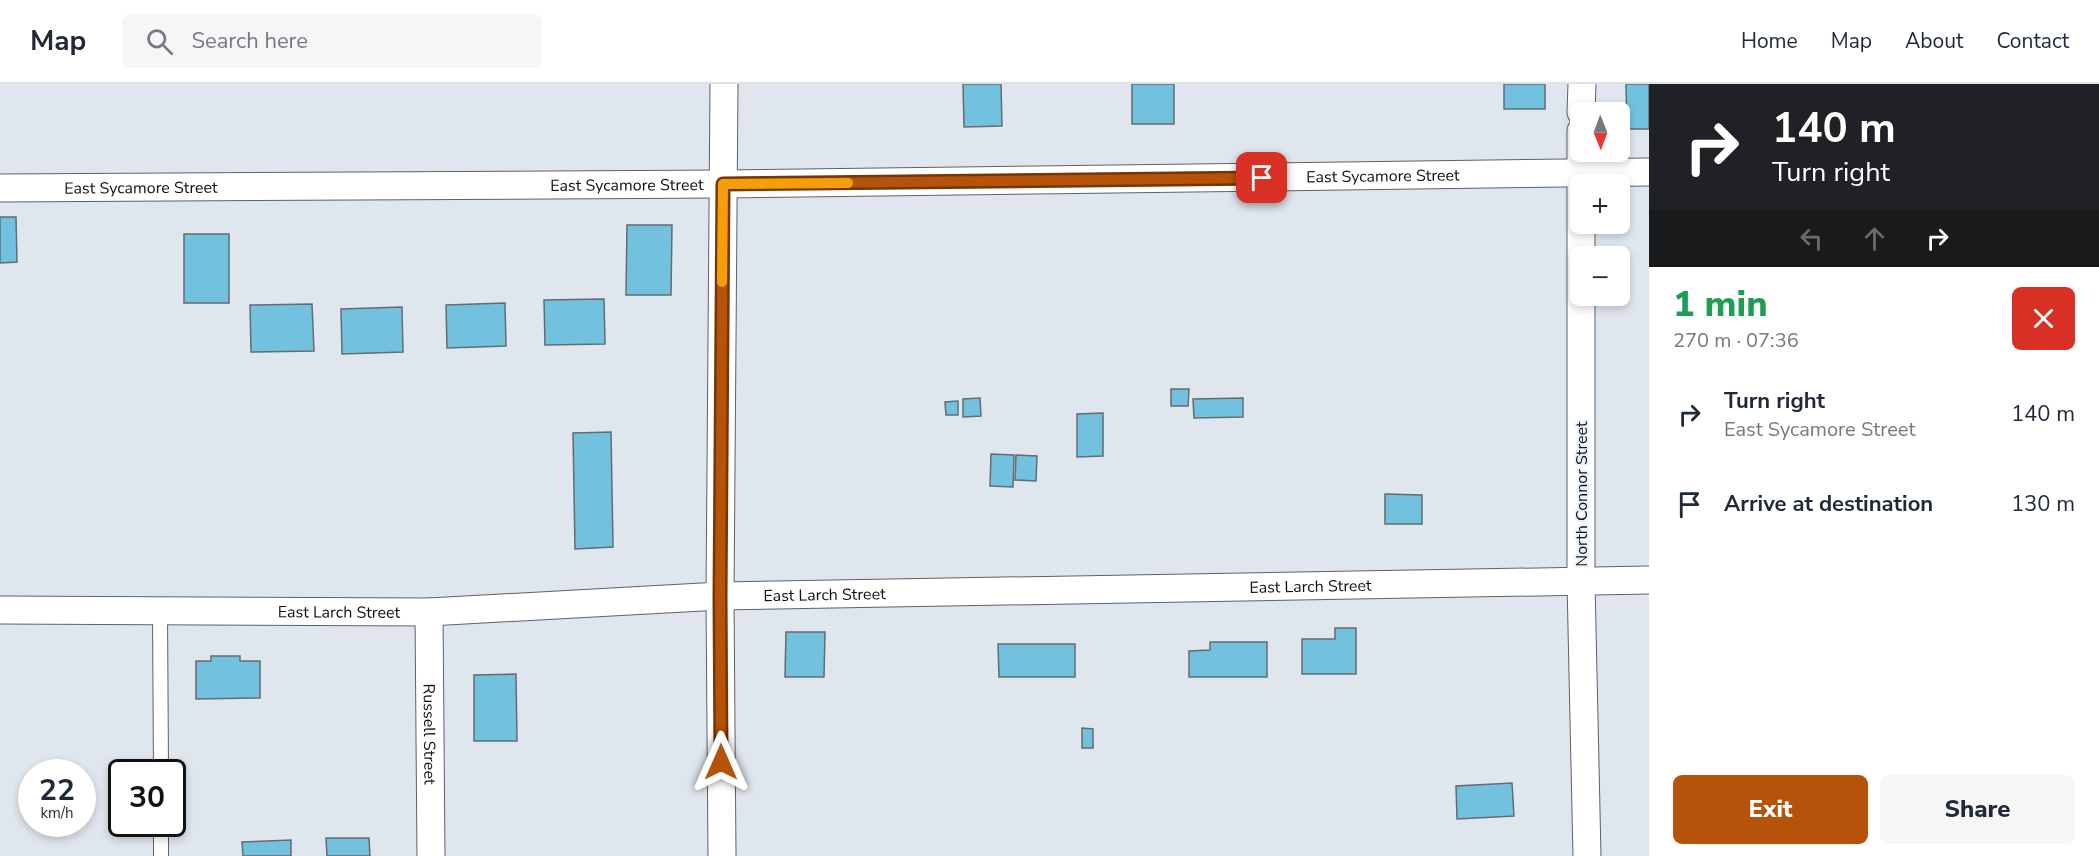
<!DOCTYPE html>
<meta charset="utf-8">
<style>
:root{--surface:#fff;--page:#f6f6f7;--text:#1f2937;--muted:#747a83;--line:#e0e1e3;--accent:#b45309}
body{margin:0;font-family:"Nunito Sans",sans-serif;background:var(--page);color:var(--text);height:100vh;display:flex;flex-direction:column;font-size:22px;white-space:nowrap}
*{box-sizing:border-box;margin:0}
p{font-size:20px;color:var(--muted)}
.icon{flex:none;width:33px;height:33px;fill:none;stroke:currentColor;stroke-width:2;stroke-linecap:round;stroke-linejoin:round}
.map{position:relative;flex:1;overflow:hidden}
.sheet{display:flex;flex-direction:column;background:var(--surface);width:450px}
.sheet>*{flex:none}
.banner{background:#202124;color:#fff;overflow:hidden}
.needle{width:39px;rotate:179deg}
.tools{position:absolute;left:1570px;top:18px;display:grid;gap:12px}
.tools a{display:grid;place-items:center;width:60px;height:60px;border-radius:9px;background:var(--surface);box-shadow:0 3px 9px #0003;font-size:30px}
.speed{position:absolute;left:18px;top:675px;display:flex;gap:12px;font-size:30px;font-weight:700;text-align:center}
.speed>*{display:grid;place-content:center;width:78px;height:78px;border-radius:50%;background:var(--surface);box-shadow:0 3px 9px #0003;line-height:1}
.speed small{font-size:15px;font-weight:400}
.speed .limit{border:3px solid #111;border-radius:9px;background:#fff;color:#111}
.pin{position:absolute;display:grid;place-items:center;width:51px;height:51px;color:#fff;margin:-26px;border-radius:12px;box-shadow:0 3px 9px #0006}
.me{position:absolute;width:66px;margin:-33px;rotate:0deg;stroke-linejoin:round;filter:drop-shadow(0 0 4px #0008)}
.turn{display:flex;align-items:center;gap:21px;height:126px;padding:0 24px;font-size:27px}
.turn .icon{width:78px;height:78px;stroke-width:2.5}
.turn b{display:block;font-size:42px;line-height:51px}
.lanes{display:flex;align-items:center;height:57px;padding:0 24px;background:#0003;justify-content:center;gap:30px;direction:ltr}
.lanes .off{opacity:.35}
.round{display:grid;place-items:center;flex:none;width:63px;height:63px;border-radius:9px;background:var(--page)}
.headline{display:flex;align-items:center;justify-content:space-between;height:102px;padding:0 24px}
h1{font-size:36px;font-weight:800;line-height:45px;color:#1e9e55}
.action{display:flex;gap:12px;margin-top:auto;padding:12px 24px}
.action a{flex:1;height:69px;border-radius:9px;background:var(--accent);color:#fff;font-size:24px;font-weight:800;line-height:69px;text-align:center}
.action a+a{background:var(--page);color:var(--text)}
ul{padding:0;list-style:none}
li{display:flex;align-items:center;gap:18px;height:90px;padding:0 24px}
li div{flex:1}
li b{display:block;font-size:22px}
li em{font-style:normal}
header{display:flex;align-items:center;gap:36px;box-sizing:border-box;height:84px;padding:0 30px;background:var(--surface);border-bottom:2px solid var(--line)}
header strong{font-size:28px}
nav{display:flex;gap:33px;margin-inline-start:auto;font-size:21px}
.search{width:420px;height:54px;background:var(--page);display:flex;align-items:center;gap:15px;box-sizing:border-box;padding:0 21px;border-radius:9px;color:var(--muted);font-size:22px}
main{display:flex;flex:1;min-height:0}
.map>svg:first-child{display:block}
.building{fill:#72c2df;stroke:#636c70;stroke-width:1.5}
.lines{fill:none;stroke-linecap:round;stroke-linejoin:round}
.service-casing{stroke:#5c6269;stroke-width:16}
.minor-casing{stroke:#5c6269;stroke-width:29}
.service{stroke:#fff;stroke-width:14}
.minor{stroke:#fff;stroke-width:27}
.route-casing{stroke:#753606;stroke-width:15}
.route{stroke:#b45309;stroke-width:10}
.slow{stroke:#f59e0b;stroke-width:10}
.labels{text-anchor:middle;stroke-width:4.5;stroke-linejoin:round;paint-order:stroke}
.street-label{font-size:16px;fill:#0d0f12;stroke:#ecf3fb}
</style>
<header>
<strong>Map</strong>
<div class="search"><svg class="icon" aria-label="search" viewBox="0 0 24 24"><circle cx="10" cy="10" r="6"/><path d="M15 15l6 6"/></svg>Search here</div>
<nav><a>Home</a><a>Map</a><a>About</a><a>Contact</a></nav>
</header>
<main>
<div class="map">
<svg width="1649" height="772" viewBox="0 0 1649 772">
<rect width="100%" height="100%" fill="#dfe6ed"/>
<!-- building -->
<g class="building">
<polygon points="963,0 1001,0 1002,42 964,43"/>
<rect x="1132" y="0" width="42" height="40"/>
<rect x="1504" y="0" width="41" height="25"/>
<polygon points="1626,0 1649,0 1649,45 1627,45"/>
<polygon points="0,133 16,133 17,178 0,179"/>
<polygon points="627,141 672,141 671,211 626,211"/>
<rect x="184" y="150" width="45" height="69"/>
<polygon points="604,215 605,260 545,261 544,216"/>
<polygon points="505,219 506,262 447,264 446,221"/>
<polygon points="312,220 314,267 251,268 250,221"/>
<polygon points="402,223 403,268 342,270 341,225"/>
<polygon points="1171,305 1189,305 1188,322 1171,322"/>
<polygon points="980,314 981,332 963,333 963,315"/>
<polygon points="1243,314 1243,333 1194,334 1193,315"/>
<polygon points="958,317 958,331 946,331 945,318"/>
<polygon points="1103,329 1103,372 1077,373 1077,330"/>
<polygon points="611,348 613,463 575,465 573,349"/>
<polygon points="991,370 1014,371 1013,403 990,402"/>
<polygon points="1016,371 1037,372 1036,397 1015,396"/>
<polygon points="1385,410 1422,411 1422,440 1385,440"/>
<polygon points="1335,544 1356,544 1356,590 1302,590 1302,555 1335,555"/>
<polygon points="786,548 825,548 824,593 785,593"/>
<polygon points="1210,558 1267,558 1267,593 1189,593 1189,567 1210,566"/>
<polygon points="998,560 1075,560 1075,593 999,593"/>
<polygon points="211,572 240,572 240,577 260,577 260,614 196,615 196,577 211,577"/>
<polygon points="516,590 517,657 474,657 474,591"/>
<polygon points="1082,644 1093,645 1093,664 1082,664"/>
<polygon points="1512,699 1514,732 1457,735 1456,702"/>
<polygon points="326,754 369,754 370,772 327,772"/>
<polygon points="291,756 291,772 243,772 242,758"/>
</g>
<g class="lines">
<!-- service casing -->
<g class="service-casing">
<g id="service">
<polyline points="160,526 161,688"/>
<polyline points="161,740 161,772"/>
</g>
</g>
<!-- minor casing -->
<g class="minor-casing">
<g id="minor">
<polyline points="1581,28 1582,0"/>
<polyline points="1581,47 1581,498 1587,772"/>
<path id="s1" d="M0,104L723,100L1649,88"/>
<path id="s2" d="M0,526L429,528L720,512L1649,496"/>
<path id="s3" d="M429,528L431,772"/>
<polyline points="722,772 720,512 724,0"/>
</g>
</g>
<!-- service -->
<use href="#service" class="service"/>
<!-- minor -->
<use href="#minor" class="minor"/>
</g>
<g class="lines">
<!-- route casing -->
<g class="route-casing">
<polyline id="route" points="721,678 720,512 723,100 1262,94"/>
</g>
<!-- route -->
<use href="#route" class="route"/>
<!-- slow -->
<polyline class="slow" points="722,198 723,100 848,99"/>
</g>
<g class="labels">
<!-- street labels -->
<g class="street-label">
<text dy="6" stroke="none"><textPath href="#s1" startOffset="1383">East Sycamore Street</textPath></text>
<text dy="6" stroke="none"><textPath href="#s1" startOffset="627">East Sycamore Street</textPath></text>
<text dy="6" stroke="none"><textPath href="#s1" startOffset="141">East Sycamore Street</textPath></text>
<text transform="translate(1581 410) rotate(-90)" y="6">North Connor Street</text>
<text dy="6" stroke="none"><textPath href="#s2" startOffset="1311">East Larch Street</textPath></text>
<text dy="6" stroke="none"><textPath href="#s2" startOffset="825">East Larch Street</textPath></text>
<text dy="6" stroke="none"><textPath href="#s2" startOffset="339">East Larch Street</textPath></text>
<text dy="6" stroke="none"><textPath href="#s3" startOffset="122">Russell Street</textPath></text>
</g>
</g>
</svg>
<div class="tools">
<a><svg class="needle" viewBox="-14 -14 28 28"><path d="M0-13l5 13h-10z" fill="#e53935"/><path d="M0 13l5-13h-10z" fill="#747a83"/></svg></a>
<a>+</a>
<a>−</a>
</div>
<div class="speed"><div>22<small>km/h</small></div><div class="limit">30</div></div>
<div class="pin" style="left:1262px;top:94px;background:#d93025"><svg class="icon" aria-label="arrive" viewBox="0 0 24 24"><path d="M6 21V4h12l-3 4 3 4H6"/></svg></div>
<svg class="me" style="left:721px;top:678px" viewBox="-20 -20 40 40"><path d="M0-17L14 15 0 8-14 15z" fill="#b45309" stroke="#fff" stroke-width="4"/></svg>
</div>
<section class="sheet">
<div class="banner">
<div class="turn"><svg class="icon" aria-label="right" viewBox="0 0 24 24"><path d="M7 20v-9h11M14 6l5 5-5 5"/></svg><div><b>140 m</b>Turn right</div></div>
<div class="lanes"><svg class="icon off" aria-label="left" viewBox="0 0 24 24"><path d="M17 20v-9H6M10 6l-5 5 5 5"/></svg><svg class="icon off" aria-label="ahead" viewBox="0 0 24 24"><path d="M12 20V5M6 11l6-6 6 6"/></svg><svg class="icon" aria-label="right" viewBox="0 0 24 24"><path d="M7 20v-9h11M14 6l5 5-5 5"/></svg></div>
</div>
<div class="headline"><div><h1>1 min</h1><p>270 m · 07:36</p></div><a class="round" style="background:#d93025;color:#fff"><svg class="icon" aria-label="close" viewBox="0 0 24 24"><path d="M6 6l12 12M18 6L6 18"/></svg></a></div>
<ul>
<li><svg class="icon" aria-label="right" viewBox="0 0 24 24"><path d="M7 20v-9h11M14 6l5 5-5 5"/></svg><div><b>Turn right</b><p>East Sycamore Street</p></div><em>140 m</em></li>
<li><svg class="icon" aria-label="arrive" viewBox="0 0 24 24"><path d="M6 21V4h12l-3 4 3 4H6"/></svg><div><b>Arrive at destination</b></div><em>130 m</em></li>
</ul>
<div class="action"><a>Exit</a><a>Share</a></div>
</section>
</main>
